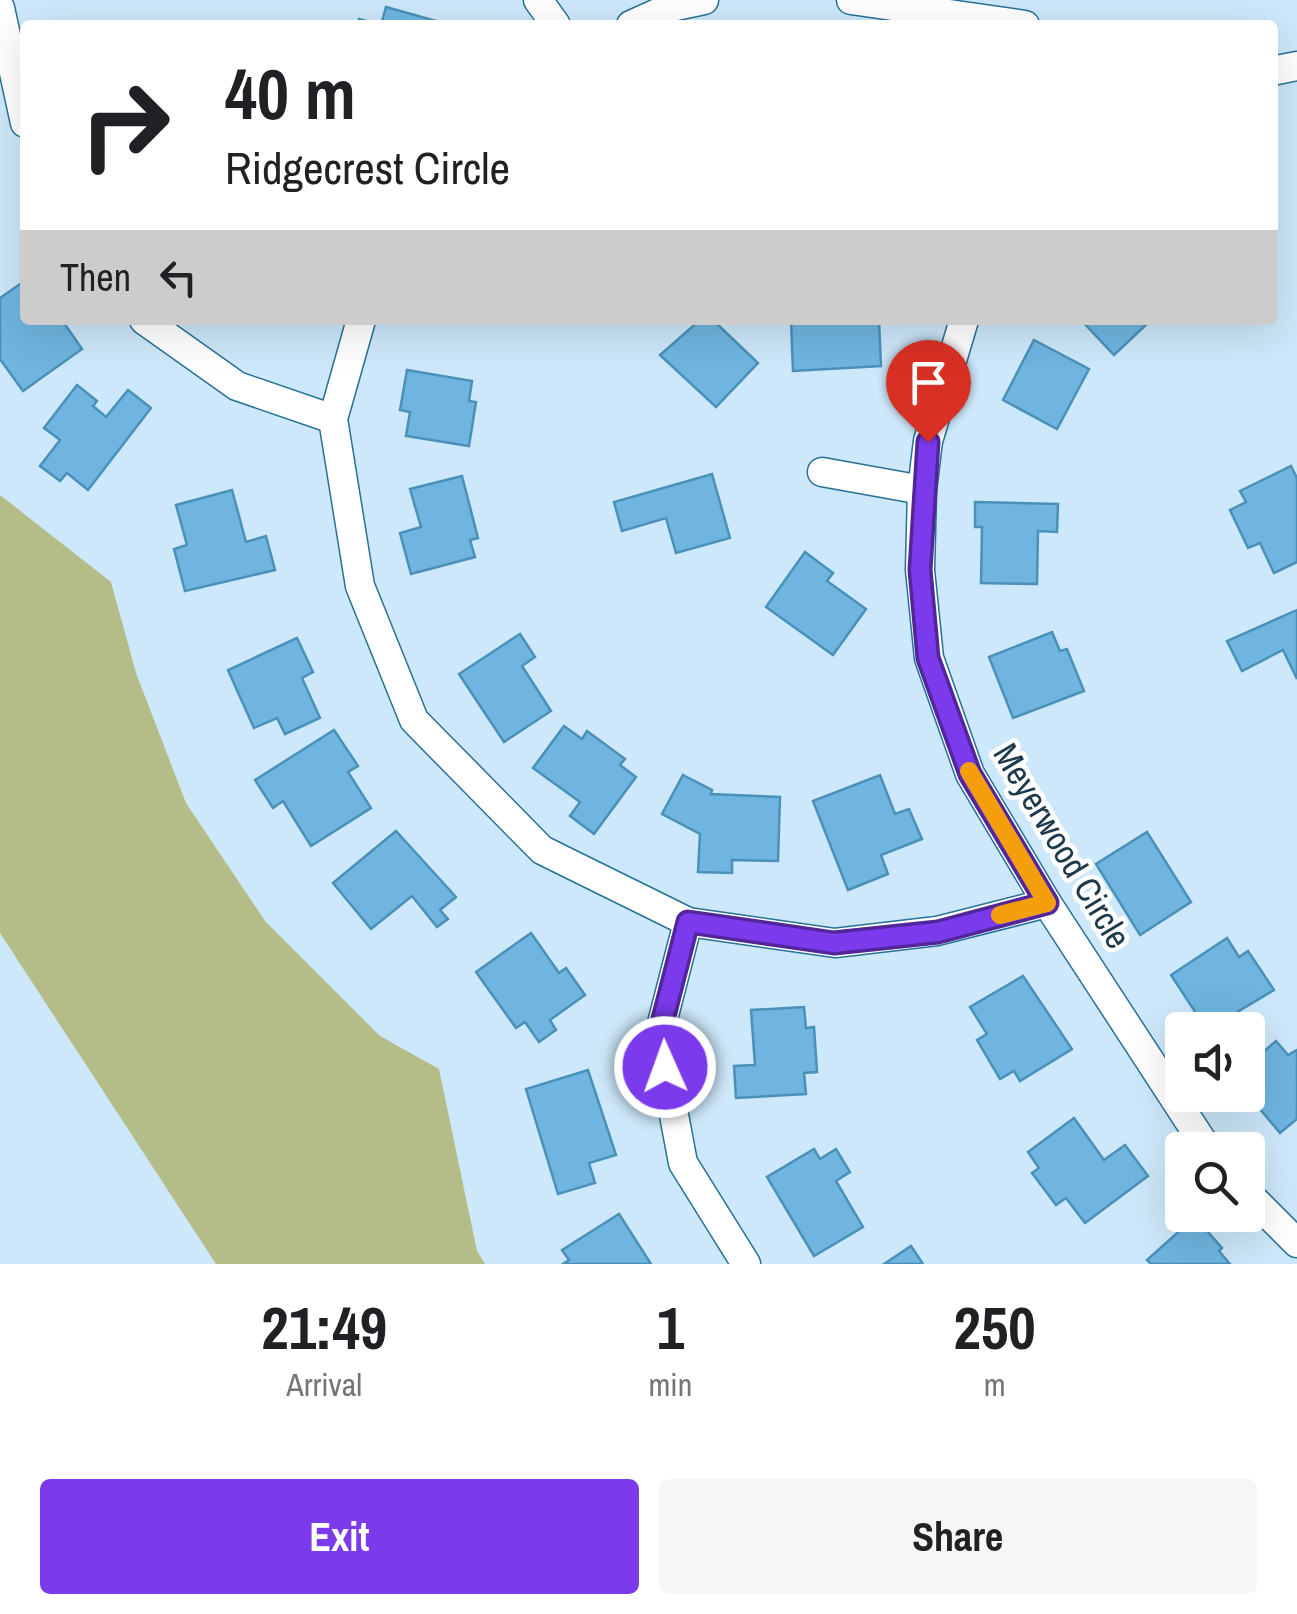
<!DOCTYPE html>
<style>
:root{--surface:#fff;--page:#f6f6f6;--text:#202124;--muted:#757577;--accent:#7c3aed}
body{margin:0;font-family:"Archivo Narrow",sans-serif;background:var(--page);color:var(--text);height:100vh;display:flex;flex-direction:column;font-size:38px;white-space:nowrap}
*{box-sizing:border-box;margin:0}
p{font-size:32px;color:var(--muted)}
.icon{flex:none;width:55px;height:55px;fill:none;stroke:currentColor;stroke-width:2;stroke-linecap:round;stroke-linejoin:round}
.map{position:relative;height:1264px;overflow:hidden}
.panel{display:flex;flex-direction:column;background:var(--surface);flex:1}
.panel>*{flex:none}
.top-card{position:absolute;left:20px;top:20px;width:1258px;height:305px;border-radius:10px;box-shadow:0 10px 40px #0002;background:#fff;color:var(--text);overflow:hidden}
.buttons{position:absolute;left:1165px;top:1012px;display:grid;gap:20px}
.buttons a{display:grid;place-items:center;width:100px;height:100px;border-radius:10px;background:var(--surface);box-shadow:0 10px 40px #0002;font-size:50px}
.pin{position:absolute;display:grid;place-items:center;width:85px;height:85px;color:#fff;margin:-102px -42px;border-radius:50% 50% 50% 0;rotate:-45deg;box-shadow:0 0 10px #0007}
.pin .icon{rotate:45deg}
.me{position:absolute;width:110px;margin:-55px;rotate:358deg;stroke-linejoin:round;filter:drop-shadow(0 0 8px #0008)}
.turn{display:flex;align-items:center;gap:35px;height:210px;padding:0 40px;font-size:45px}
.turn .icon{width:130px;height:130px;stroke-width:2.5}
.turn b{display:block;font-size:70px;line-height:85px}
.then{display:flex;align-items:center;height:95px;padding:0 40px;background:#0003;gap:20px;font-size:38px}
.eta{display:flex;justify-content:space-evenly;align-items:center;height:170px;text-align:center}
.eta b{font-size:60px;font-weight:700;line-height:70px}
.action{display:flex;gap:20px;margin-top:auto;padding:20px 40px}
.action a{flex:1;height:115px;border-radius:10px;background:var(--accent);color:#fff;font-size:40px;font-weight:700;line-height:115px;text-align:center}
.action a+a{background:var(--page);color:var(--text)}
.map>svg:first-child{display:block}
.green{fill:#b4bd87}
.building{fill:#6fb5e0;stroke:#4a91b9;stroke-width:2.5}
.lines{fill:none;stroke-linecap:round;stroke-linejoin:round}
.street-casing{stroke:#277198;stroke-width:31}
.street{stroke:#fff;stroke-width:28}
.route-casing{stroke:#51269a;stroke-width:25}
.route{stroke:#7c3aed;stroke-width:18}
.slow{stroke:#f59e0b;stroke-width:18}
.labels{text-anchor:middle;stroke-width:9;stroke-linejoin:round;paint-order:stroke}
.street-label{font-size:35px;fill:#1d3a4c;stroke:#fff}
</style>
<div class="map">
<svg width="1297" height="1264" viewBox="0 0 1297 1264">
<rect width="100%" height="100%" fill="#cde8fa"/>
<!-- green -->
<polygon class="green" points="0,495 111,582 136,673 186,803 265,921 380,1036 439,1069 477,1251 485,1264 216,1264 0,933"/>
<!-- building -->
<g class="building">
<polygon points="386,7 440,22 439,25 357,25 359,19 381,25"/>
<polygon points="23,282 25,320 62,320 82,349 23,391 0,359 0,298"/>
<polygon points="700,320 713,320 758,363 716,407 660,355"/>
<polygon points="791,320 879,320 881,366 793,371"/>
<polygon points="1081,320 1145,320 1148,323 1114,355"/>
<polygon points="1034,340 1089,369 1057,429 1003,400"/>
<polygon points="407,370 472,381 469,401 476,402 469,446 406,436 410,412 400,410"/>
<polygon points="77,385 97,401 93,406 106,417 128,390 151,408 88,490 67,473 60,481 40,466 60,440 44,428"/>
<polygon points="1291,466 1297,478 1297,562 1274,573 1260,543 1248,548 1230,510 1246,502 1240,491"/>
<polygon points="712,474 730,538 676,553 666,518 622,531 614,502"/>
<polygon points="462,476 478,538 470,540 475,557 411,574 400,533 421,527 410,489"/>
<polygon points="232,490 246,542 266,536 275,570 185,591 174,549 187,545 176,505"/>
<polygon points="975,502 1058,504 1057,532 1038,531 1037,584 981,583 982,527 975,527"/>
<polygon points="805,552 833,573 827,581 866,609 833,655 766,607"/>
<polygon points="1297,610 1297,679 1283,650 1242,671 1227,641"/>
<polygon points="1052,632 1060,651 1067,649 1084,691 1013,718 989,657"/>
<polygon points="520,634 535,657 522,666 551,711 504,742 459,674"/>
<polygon points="297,638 313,672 302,678 320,718 285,734 277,718 254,728 228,670"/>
<polygon points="564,726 582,739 587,731 625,759 620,765 636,777 594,834 570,816 580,802 533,768"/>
<polygon points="334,730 358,766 348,772 371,808 311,846 283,801 273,808 255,780"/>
<polygon points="683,775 712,790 711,794 780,797 778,861 732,860 732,873 698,872 700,834 662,814"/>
<polygon points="880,775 895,814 909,809 922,839 881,855 888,874 848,890 813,801"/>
<polygon points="396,831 456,897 440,910 448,919 437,927 412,896 371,929 333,883"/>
<polygon points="1147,832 1191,902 1140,935 1096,864"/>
<polygon points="531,933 559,973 566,968 585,995 550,1020 556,1030 539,1042 525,1022 516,1028 476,972"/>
<polygon points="1227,938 1239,957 1248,951 1274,990 1207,1030 1171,975"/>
<polygon points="1023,976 1072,1049 1020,1081 1014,1071 1000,1079 977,1040 987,1034 970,1007"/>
<polygon points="804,1007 806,1028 814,1027 817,1072 804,1073 806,1094 736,1098 734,1066 755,1065 751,1010"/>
<polygon points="1248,1038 1261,1054 1276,1041 1288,1055 1297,1050 1297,1119 1280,1133 1254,1102 1259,1098 1248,1085"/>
<polygon points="588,1070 616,1155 589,1163 595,1183 558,1194 526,1089"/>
<polygon points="1074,1118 1104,1160 1125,1145 1148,1176 1085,1223 1066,1198 1056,1205 1032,1173 1039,1168 1028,1152"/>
<polygon points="814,1149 820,1159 836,1149 850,1172 836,1181 863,1227 814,1256 767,1177"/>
<polygon points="619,1214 651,1264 563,1264 569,1260 562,1250"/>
<polygon points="1195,1217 1222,1248 1219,1251 1230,1264 1151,1264 1147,1260"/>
<polygon points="911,1246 923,1264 884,1264"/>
</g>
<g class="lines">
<!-- street casing -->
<g class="street-casing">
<g id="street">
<polyline points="538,0 556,25"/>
<polyline points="851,0 1025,25"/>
<polyline points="0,8 25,123"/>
<polyline points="631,25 671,7 704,0"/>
<polyline points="1272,71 1297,66"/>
<polyline points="144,320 237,386 333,419"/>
<polyline points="361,320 333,419 360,586 414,720 542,850 688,922 835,943 937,931 1047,903"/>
<polyline points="964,320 928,441 922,490 920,570 929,658 970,774 1047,903 1208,1150"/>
<polyline points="822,472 922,490"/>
<polyline points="688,922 659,1035 683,1163 746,1264"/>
<polyline points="1248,1194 1297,1243"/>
</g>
</g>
<!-- street -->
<use href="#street" class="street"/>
</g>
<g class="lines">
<!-- route casing -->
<g class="route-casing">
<polyline id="route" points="665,1067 659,1035 688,922 834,943 938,932 1047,903 970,774 928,658 920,570 928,442"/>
</g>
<!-- route -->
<use href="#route" class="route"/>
<!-- slow -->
<polyline class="slow" points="969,771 1047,903 1000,915"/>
</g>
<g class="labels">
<!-- street labels -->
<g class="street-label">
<text transform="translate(1062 846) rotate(59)" y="12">Meyerwood Circle</text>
</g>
</g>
</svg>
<div class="buttons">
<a><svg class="icon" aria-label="sound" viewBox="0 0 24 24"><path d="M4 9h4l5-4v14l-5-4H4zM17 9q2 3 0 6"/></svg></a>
<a><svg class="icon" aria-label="search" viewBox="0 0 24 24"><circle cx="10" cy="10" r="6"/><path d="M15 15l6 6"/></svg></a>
</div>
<div class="pin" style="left:928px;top:442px;background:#d93025"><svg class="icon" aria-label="arrive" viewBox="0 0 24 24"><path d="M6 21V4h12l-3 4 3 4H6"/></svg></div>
<svg class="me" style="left:665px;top:1067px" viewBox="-20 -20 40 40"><circle r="17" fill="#7c3aed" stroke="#fff" stroke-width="3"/><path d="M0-11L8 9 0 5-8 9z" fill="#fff"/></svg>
<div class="top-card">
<div class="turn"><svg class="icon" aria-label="right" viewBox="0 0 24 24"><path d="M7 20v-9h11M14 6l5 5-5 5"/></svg><div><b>40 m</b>Ridgecrest Circle</div></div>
<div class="then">Then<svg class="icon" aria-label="left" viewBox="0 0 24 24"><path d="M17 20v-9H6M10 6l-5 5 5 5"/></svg></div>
</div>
</div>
<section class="panel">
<div class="eta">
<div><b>21:49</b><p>Arrival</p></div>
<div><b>1</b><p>min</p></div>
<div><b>250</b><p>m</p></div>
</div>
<div class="action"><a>Exit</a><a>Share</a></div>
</section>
